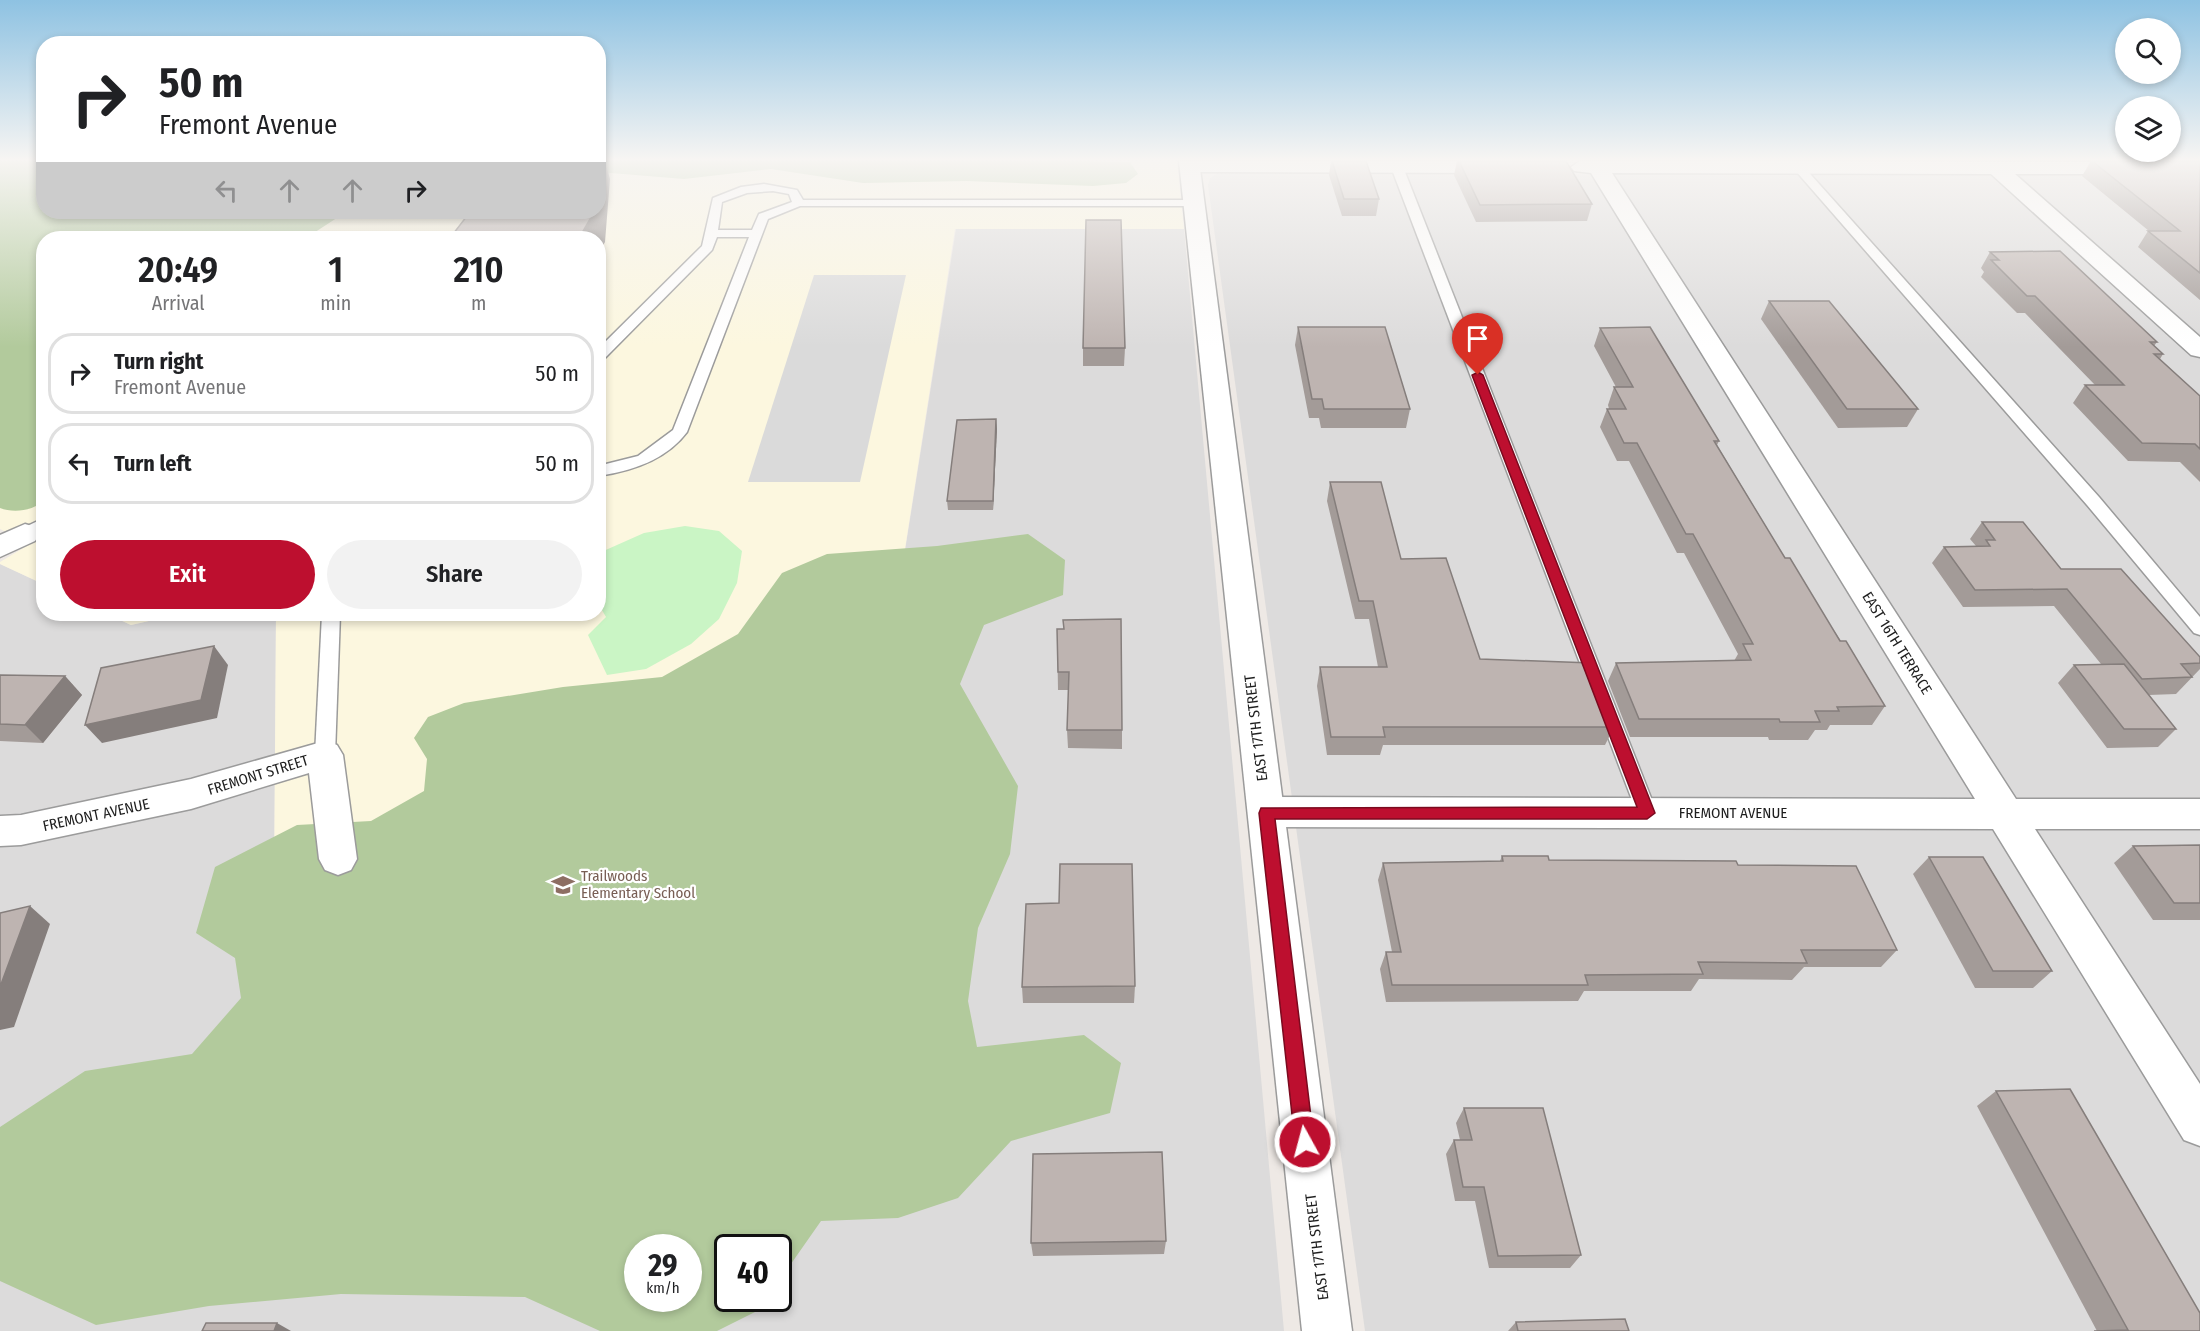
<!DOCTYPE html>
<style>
:root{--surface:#fff;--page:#f2f2f2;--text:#202124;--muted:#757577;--line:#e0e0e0;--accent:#bd0f2f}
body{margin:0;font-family:"Fira Sans Condensed",sans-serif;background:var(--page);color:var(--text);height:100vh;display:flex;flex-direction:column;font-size:22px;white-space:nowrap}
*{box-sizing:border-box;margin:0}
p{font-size:20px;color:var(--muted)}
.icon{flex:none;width:33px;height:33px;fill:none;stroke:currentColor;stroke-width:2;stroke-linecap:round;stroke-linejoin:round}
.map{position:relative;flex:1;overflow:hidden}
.drawer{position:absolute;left:36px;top:231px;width:570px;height:390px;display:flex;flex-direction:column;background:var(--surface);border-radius:24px;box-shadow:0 3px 9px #0003}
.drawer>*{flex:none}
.top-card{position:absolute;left:36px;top:36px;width:570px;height:183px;border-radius:24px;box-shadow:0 3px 9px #0003;background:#fff;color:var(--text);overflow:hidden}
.controls{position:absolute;left:2115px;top:18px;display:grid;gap:12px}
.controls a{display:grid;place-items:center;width:66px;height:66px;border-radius:50%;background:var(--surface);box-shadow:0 3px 9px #0003;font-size:30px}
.speed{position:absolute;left:624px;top:1234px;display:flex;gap:12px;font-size:30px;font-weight:700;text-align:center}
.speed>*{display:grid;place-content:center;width:78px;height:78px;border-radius:50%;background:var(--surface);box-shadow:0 3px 9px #0003;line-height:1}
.speed small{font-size:15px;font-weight:400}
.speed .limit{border:3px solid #111;border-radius:9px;background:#fff;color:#111}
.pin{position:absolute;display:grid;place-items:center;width:51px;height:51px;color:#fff;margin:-62px -26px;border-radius:50% 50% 50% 0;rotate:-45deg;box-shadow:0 0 6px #0007}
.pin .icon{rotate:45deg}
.me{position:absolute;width:66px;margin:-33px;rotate:353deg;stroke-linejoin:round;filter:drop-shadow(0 0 4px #0008)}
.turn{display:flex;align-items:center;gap:21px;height:126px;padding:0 24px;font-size:27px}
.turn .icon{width:78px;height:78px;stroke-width:2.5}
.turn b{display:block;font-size:42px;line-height:51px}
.lanes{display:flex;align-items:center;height:57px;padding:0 24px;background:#0003;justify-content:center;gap:30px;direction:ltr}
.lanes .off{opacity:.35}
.eta{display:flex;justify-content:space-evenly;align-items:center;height:102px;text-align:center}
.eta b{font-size:36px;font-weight:600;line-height:42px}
.cta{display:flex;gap:12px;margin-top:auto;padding:12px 24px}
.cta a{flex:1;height:69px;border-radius:36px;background:var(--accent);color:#fff;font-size:24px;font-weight:600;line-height:69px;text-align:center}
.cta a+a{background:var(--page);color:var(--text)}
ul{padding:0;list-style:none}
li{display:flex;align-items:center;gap:18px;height:81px;margin:0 12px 9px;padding:0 12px;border:3px solid var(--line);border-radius:24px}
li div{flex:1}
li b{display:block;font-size:22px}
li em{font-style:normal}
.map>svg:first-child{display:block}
.residential{fill:#dcdbdb;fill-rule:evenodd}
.education{fill:#fcf7df}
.forest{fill:#b2ca9c;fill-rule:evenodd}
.park{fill:#caf5c5}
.parking{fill:#dadada}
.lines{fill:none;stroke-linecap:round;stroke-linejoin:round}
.service-casing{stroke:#9b9b9b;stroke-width:3}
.minor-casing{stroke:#9b9b9b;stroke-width:3}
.tertiary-casing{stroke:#9b9b9b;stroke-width:3}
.service{fill:#fff;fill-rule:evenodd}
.minor{fill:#fff;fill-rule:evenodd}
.tertiary{fill:#fff;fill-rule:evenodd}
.wall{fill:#a39b98}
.shaded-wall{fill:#857e7c}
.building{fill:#beb4b1;stroke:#857e7c;stroke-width:1.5}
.route{fill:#bd0f2f;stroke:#7b0a1f;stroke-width:1.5}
.labels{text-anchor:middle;stroke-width:4.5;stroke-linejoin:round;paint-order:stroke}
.street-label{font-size:15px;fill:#1e1e1e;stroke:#fff}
.education-label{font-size:15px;fill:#785e54;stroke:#fff;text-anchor:start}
</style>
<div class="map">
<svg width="2200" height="1331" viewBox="0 0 2200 1331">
<rect width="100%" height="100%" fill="#eee9e5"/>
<!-- residential -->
<g class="residential">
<polygon points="1217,174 2200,175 2200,1331 1365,1331 1208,185 1210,178"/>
<path d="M956,229H1184L1284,1331H0V564L43,584L44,614H107L131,625L180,614H276L272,1172L809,1156ZM638,1248H688V1299H638ZM728,1248H778V1299H728Z"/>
</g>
<!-- education -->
<g class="education">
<polygon points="599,161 1177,161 1184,229 955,229 810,1156 272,1172 276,614 598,614 598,238 87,238 118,212 598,212"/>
<polygon points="43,276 43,584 0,564 0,562 30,544 0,529 0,313"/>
<polygon points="107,614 180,614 131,625"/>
</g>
<!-- forest -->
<g class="forest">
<path d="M0,161H43L44,212H346L306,238H44L43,501C33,511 13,513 0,508Z"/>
<polygon points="598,161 1076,161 1130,162 1138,174 1126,183 1093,186 967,181 863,183 771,169 684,179 599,172"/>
<path d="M1028,534L1065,560L1063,595L984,625L960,684L1018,786L1010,854L978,928L968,1001L977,1047L1084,1035L1121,1063L1110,1113L1011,1141L958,1198L898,1218L821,1221L779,1281L778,1248H728V1299H766L757,1311L717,1331H600L525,1297L341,1294L209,1306L96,1325L0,1281V1127L85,1071L192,1054L241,998L235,958L196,933L215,867L297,825L371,821L424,791L427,759L414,738L428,717L464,703L563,687L662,677L738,634L782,573L827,554L937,546ZM638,1248H688V1299H638Z"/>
</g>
<!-- park -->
<polygon class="park" points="685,526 719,531 742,551 737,583 719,619 691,644 646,669 607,675 588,635 606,617 599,605 599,553 644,533"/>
<!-- parking -->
<polygon class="parking" points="814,275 906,275 860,482 748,482"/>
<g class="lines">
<!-- service casing -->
<g class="service-casing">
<g id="service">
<polygon points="1397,164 1403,167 1657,813 1654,819 1647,821 1640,819 1637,813 1391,167"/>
<polygon points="1795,166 1803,166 2099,497 2200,617 2200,635 2194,633 2087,505 1795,170"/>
<path d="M764,184L797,190L803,200H1194L1200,203L1194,206H800L768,219L687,432C666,460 632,471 598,476V466L638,456L673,430L749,237H717L712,250L603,360L598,361V349L702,246L713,198L741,187ZM773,191L789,194L792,202L759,214L752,230H718L722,202L747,193Z"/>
<polygon points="44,518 44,530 31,538 19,538 17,534 19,530"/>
<polygon points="322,614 340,614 335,755 332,760 325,763 318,760 315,755"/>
</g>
</g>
<!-- minor casing -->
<g class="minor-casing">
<g id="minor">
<polygon points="1185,161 1500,161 1509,167 1506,171 1499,173 1190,172 1183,170 1180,166"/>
<polygon points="1580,161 2200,162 2200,174 2015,174 2200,337 2200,357 2191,355 1991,174 1612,173 2016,799 2200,799 2200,829 2035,829 2200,1084 2200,1146 2184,1140 1993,829 1266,827 1253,823 1248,812 1253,801 1266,797 1975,799 1591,173 1574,171 1571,167"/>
<polygon points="25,524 35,527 40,534 35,541 0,557 0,535"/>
<polygon points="325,741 337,745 343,755 357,859 351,870 338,875 325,870 319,859 309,773 191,809 21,845 0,846 0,816 21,815 191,779"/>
</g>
</g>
<!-- tertiary casing -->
<g class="tertiary-casing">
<polygon id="tertiary" points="1179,161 1199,161 1352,1331 1302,1331"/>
</g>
<!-- service -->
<use href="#service" class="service"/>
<!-- minor -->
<use href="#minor" class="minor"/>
<!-- tertiary -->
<use href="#tertiary" class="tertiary"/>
</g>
<!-- wall -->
<g class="wall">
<polygon points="1331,161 1366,161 1379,199 1376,216 1342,216 1329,175"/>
<polygon points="1457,161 1566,161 1592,204 1587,221 1476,222 1454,175"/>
<polygon points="2091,161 2200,161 2200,300 2138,247 2148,231 2149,231 2082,176"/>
<polygon points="1990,252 2157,342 2154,346 2163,354 2160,359 2200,396 2200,482 2180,462 2128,461 2073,403 2085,385 2095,385 2025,313 2017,313 1981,277 1984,272 1981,268"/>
<polygon points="1769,301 1918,409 1907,427 1838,428 1761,319"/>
<polygon points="1298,327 1410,409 1406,428 1321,428 1319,418 1309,418 1295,345"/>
<polygon points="1600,328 1719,441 1717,445 1785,558 1885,706 1872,725 1830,725 1827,730 1815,730 1808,740 1769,740 1768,737 1630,737 1608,681 1616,663 1734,661 1738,654 1684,553 1677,553 1629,461 1617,461 1600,427 1607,409 1609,409 1608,405 1614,387 1616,387 1594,346"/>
<polygon points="1083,348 1125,348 1124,366 1083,366"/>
<polygon points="996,419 997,429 993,510 948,510 947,501"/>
<polygon points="1330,482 1401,559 1480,659 1615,719 1612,723 1614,727 1605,745 1383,745 1380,755 1327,755 1317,686 1320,667 1378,667 1369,619 1355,619 1327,501"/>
<polygon points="1982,522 2061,569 2200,657 2200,669 2176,694 2149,695 2176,729 2158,747 2107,748 2058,683 2074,665 2101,664 2054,606 1963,607 1932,563 1944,547 1976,546 1970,539"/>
<polygon points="1057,629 1122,730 1122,749 1068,748 1067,730 1069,690 1058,690"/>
<polygon points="0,675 65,676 82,695 43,743 0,741"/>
<polygon points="2200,845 2200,920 2153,920 2114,863 2133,846"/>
<polygon points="1502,856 1549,860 1738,865 1897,950 1881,967 1804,967 1792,980 1699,979 1691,991 1584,991 1578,1001 1386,1002 1380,969 1386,952 1392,952 1378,880 1383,863 1500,861"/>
<polygon points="1929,857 2052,971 2033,988 1975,988 1913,874"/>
<polygon points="1135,986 1134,1003 1023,1003 1022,987"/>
<polygon points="1996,1091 2200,1331 2097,1331 1977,1106"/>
<polygon points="1464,1108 1581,1255 1570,1268 1489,1268 1475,1201 1455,1201 1446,1154 1454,1140 1460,1140 1456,1123"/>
<polygon points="1166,1241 1164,1254 1033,1256 1031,1243"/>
<polygon points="1516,1322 1629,1331 1508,1331"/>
</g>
<!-- shaded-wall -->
<g class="shaded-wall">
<polygon points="600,161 605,161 610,179 605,242 598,254 598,238 579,238 594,212 598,212 598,175"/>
<polygon points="996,419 997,429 993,510 993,501"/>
<polygon points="214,646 228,665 217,718 102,743 85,725"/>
<polygon points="65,676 82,695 43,743 25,725"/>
<polygon points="30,906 50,924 14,1027 0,1030 0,987"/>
<polygon points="277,1323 291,1331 274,1331"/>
</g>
<!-- building -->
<g class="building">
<polygon points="1332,161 1366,161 1379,199 1344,199"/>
<polygon points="1459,161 1566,161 1592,204 1480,205"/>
<polygon points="2092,161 2200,161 2200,273 2148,231 2180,231"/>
<polygon points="470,212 594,212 579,238 450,238"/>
<polygon points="1086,220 1121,220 1125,348 1083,348"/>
<polygon points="2060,251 2157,342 2150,342 2163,354 2154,354 2200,396 2200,449 2195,444 2142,443 2085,385 2124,385 2035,296 2027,296 1991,260 1999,260 1990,252"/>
<polygon points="1769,301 1829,301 1918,409 1847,409"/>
<polygon points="1298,327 1385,327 1410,409 1324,409 1322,399 1312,399"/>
<polygon points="1650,327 1719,441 1714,441 1785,558 1790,558 1840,641 1846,641 1885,706 1837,707 1839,711 1815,711 1820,722 1780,722 1779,719 1639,719 1616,663 1751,660 1743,644 1753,644 1693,534 1686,534 1637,443 1624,443 1607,409 1626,409 1614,387 1633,387 1600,328"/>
<polygon points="996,419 993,501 947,501 957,420"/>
<polygon points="1330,482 1381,482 1401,559 1446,558 1480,659 1592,663 1615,719 1611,719 1614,727 1383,727 1385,737 1331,737 1320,667 1387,667 1373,601 1359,601"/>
<polygon points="1982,522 2023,522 2061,569 2121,569 2200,657 2200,663 2181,664 2192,677 2142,679 2067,589 1975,590 1944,547 1990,546 1986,540 1995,540"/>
<polygon points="1121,619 1122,730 1067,730 1069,672 1058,672 1057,629 1064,629 1063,620"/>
<polygon points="214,646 201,700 85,725 101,668"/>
<polygon points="2124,664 2176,729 2124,729 2074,665"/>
<polygon points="0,675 65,676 25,725 0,724"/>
<polygon points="2200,845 2200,903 2174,903 2133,846"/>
<polygon points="1502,856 1548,856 1549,860 1736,861 1738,865 1856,866 1897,950 1801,950 1807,963 1698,962 1703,974 1585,975 1588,985 1392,985 1386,952 1401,952 1383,863 1503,861"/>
<polygon points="1929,857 1983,857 2052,971 1993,971"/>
<polygon points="1060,864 1132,864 1135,986 1022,987 1026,904 1059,903"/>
<polygon points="30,906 0,987 0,913"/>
<polygon points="2070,1089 2200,1313 2200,1331 2094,1331 2128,1330 1996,1091"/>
<polygon points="1464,1108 1543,1108 1581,1255 1498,1256 1484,1187 1463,1187 1454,1140 1472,1140"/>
<polygon points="1162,1152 1166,1241 1031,1243 1033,1154"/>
<polygon points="1625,1319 1629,1331 1518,1331 1516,1322"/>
<polygon points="206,1323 277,1323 274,1331 202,1331"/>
</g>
<!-- sky -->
<linearGradient id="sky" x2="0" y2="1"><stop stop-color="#8ec2e2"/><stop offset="0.46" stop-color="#f7f5f3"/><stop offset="1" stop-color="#f7f5f3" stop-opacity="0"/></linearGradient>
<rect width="2200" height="347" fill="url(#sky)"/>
<!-- route -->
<polygon class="route" points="1478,372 1483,375 1655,813 1647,819 1275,819 1314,1142 1311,1149 1305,1152 1298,1149 1295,1142 1259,813 1261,808 1637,807 1472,375"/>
<!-- icons -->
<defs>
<g id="school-bare" transform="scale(1.8)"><path d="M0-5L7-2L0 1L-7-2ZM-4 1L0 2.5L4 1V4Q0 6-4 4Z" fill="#8d6e63" stroke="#fff" stroke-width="2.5" paint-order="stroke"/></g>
</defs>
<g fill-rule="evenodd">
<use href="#school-bare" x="563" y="885"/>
</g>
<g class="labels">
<!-- street labels -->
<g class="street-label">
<text transform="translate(1897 643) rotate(58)" y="5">EAST 16TH TERRACE</text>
<text transform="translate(1256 728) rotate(-97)" y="5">EAST 17TH STREET</text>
<text transform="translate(258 775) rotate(-17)" y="5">FREMONT STREET</text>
<text x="1733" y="818">FREMONT AVENUE</text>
<text transform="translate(96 815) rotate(-12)" y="5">FREMONT AVENUE</text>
<text transform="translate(1317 1247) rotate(-97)" y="5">EAST 17TH STREET</text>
</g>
<!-- education labels -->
<g class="education-label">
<text x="581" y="881">Trailwoods<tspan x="581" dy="17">Elementary School</tspan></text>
</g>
</g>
</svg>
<div class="controls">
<a><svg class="icon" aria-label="search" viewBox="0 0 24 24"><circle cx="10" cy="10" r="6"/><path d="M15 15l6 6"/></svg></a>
<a><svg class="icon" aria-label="layers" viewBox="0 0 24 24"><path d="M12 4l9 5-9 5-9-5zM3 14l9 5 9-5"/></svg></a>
</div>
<div class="speed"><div>29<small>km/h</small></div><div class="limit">40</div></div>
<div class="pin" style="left:1478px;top:375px;background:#d93025"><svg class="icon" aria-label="arrive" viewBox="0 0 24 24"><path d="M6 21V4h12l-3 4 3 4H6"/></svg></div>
<svg class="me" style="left:1305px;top:1142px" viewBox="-20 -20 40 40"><circle r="17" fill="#bd0f2f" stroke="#fff" stroke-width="3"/><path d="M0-11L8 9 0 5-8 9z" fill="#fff"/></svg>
<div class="top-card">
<div class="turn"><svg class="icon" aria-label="right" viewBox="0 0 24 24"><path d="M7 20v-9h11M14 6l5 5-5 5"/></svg><div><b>50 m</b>Fremont Avenue</div></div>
<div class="lanes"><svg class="icon off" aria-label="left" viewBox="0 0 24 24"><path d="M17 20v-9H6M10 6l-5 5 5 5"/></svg><svg class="icon off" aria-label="ahead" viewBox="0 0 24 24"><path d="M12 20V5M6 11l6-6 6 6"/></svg><svg class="icon off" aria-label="ahead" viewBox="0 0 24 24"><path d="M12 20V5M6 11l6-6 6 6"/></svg><svg class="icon" aria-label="right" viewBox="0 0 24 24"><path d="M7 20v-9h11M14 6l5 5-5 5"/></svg></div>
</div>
<section class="drawer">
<div class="eta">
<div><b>20:49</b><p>Arrival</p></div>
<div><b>1</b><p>min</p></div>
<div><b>210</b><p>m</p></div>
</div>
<ul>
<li><svg class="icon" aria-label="right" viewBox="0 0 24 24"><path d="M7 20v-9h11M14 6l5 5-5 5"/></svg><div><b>Turn right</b><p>Fremont Avenue</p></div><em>50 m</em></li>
<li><svg class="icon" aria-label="left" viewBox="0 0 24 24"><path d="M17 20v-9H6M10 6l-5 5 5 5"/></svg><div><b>Turn left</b></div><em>50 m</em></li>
</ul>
<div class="cta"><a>Exit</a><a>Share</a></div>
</section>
</div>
